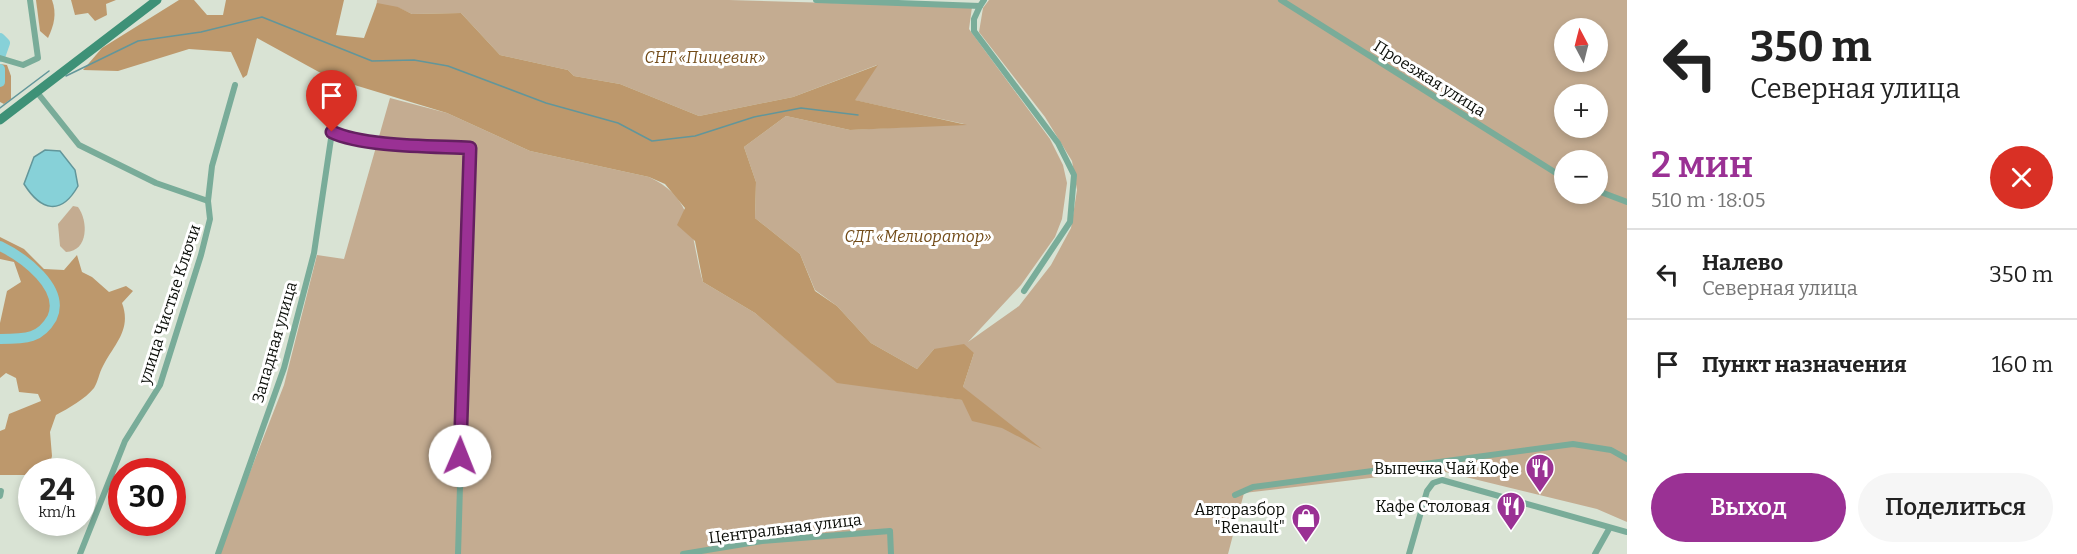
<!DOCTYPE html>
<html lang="ru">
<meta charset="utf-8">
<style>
:root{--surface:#fff;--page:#f6f6f6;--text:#222;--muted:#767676;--line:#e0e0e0;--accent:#9a3194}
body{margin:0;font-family:Bitter,serif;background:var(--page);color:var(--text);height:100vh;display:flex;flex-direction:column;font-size:22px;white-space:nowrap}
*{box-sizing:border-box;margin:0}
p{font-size:20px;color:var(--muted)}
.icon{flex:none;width:33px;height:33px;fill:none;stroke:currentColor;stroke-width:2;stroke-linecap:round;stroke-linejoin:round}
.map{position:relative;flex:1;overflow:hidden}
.panel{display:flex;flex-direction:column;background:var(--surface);width:450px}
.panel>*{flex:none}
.top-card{background:#fff;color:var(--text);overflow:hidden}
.needle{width:39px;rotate:353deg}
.tools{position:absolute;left:1554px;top:18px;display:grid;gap:12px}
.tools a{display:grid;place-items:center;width:54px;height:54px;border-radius:50%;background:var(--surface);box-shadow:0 3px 9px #0003;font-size:30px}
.speed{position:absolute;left:18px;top:458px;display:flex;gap:12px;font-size:30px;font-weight:700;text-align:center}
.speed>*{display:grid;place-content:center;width:78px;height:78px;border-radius:50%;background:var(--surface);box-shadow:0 3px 9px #0003;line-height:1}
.speed small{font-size:15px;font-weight:400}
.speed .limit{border:9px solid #d22;background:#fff;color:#111}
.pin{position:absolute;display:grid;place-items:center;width:51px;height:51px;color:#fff;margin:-62px -26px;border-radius:50% 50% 50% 0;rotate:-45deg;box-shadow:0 0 6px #0007}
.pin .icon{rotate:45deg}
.me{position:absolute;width:66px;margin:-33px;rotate:1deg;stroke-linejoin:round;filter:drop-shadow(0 0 4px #0008)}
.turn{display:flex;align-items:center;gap:21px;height:126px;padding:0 24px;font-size:27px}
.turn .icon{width:78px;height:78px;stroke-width:2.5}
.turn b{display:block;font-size:42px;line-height:51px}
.round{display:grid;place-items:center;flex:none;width:63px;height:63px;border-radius:32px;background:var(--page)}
.summary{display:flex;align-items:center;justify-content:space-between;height:102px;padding:0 24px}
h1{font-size:36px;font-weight:600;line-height:45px;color:var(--accent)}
.cta{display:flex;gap:12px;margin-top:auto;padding:12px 24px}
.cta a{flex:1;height:69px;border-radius:36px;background:var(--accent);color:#fff;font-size:24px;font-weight:600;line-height:69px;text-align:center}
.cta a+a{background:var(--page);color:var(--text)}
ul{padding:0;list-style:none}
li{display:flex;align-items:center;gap:18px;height:90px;padding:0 24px;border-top:2px solid var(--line)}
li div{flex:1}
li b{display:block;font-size:22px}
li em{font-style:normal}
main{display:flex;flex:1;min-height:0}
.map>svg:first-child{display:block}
.green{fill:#c4ac91;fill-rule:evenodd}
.forest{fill:#bd986c}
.water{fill:#87d1d8;stroke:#62969a;stroke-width:1.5}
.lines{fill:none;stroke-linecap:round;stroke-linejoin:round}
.stream{stroke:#62969a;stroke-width:1.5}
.river{stroke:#87d1d8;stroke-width:10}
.street{stroke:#79ac99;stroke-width:6}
.secondary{stroke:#3e9177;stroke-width:9}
.route-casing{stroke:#642060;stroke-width:15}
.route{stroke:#9a3194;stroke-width:10}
.labels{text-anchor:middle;stroke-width:6;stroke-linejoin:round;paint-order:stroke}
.park-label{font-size:16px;font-style:italic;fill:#724b18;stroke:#fff}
.street-label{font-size:16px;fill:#0a0d08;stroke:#fff}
.poi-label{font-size:16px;fill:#0a0d08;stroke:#fff;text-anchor:end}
</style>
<main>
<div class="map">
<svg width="1627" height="554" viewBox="0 0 1627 554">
<rect width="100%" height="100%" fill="#d9e3d4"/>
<!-- green -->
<g class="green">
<path d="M377,0H729L972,7L969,29L1050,139L1063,165L1067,183L1062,219L1055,237L1021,285L968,342L1019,306L1051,265L1071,228L1077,190L1072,161L1045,117L979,32L983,8L989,0H1627V522L1597,509L1437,470L1244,493L1228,554H218L284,385L317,255L344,259L390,98L447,113L530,151L649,177C697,199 690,239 703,282L755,313L837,382L963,400V387L974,353L934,349L917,369L871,343L837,306L815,290L800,254L755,218L756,182L744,147L786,116L850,130L964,124L854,100L877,65L793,97L699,116L620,84L574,76L568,70L500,55L461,13L412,14L397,7L376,10ZM1564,28H1598V62H1564ZM1564,94H1598V128H1564ZM1564,160H1598V194H1564Z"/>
<path d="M73,206L78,207C88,220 89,251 66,252L60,246L58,224Z"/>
</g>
<!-- forest -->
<g class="forest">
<path d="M36,0H52C57,14 54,25 48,38L40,31Z"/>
<polygon points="71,0 116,0 106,4 107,15 95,21 88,13 75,15"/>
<polygon points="179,0 194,0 207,15 223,15 226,0 344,0 336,35 364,38 377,3 398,7 412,14 461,13 500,55 568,70 574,76 620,84 699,116 793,97 878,65 855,100 967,125 850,130 786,116 744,147 756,182 755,218 800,254 815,291 837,306 871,343 917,369 934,349 964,344 974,353 963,387 1042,449 1002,428 972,421 962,400 837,383 755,313 703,282 695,241 677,225 685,208 665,184 649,177 530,151 447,113 328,77 257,38 247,75 243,78 231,52 189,49 118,71 83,70 102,48"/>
<polygon points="0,64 7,65 11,76 11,99 4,104 0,102"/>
<path d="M0,237L24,249L44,269L64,270L77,255L82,272L92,277L109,292L126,286L133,291L122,303C132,330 114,344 103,366C99,373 98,382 94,388C85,399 69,408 56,415L50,432L52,456L49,468L45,471H32L31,475H0V431L5,429L9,414L41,401L38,394L19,392L16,378L6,373L0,378V323L7,291L21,282L14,262L0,259Z"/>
</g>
<!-- water -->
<path class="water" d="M45,150L60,151L75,170L78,186C61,216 41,211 24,184L34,157Z"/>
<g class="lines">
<!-- stream -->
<g class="stream">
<polyline points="66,76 138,41 201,32 262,17 372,61 414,60 448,66 546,103 618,123 652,141 695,136 754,117 801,108 858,115"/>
<polyline points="0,108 49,71"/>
</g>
<!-- river -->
<g class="river">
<polyline points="0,38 5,43 0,57"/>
<polyline points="0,69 0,82"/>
<path d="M0,246C23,257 66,288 52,318C48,325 41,333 32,336C23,339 9,339 0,339"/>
</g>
<!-- street -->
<g class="street">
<polyline points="816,0 980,6 984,0"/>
<polyline points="1281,0 1564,178"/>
<polyline points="980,6 974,19 974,31 1058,143 1074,175 1070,222 1024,291"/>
<polyline points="0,58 23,65 38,58 30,0"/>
<polyline points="36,91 79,145 156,183 208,201"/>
<polyline points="1598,191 1627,202"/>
<polyline points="1235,495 1253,487 1573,444 1611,450 1627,459"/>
<polyline points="0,496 1,491"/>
<polyline points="80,554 125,441 160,385 201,255 210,219 208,201 212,166 235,85"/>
<path d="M218,554L284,368L314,253L332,132C364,147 433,145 470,148L458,554"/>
<polyline points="683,554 762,541 890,531 891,554"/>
<polyline points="1409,554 1427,491 1433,483 1442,480 1627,532"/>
<polyline points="1595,554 1609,529"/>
</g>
<!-- secondary -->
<polyline class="secondary" points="0,120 157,0"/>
</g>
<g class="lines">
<!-- route casing -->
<g class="route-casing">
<path id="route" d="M332,132C364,147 433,146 470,148L460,456"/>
</g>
<!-- route -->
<use href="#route" class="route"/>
</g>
<!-- icons -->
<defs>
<g id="restaurant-pin" transform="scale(1.5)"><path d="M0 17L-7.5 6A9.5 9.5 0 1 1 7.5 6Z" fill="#9a3194" stroke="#fff"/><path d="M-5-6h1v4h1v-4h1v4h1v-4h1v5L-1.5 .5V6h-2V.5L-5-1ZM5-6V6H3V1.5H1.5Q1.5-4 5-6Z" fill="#fff"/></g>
<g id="shop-pin" transform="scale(1.5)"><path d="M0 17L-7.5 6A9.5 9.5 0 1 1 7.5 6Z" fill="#9a3194" stroke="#fff"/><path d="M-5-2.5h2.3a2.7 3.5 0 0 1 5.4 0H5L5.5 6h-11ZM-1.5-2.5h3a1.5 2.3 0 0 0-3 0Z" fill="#fff"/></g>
</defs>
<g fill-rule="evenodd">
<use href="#restaurant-pin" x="1540" y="468"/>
<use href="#restaurant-pin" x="1511" y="506"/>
<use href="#shop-pin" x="1306" y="518"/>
</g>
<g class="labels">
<!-- park labels -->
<g class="park-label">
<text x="705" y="63">СНТ «Пищевик»</text>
<text x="918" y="242">СДТ «Мелиоратор»</text>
</g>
<!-- street labels -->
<g class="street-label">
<text transform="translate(1430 78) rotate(32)" y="6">Проезжая улица</text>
<text transform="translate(169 304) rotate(-72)" y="6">улица Чистые Ключи</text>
<text transform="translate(274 342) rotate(-74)" y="6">Западная улица</text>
<text transform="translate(785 528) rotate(-7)" y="6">Центральная улица</text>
</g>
<!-- poi labels -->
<g class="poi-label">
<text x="1519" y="474">Выпечка Чай Кофе</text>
<text x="1490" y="512">Кафе Столовая</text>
<text x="1285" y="515">Авторазбор<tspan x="1285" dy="18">"Renault"</tspan></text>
</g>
</g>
</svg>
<div class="tools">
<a><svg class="needle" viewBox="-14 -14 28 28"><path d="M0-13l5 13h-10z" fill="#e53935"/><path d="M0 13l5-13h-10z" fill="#767676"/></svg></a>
<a>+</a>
<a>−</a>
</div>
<div class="speed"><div>24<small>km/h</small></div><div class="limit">30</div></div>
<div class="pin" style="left:332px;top:132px;background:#d93025"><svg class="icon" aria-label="arrive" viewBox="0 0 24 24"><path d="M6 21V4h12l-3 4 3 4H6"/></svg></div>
<svg class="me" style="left:460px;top:456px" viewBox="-20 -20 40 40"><circle r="19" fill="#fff"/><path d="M0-13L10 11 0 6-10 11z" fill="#9a3194"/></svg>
</div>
<section class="panel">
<div class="top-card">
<div class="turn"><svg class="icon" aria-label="left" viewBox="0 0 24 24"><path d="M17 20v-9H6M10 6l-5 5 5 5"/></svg><div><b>350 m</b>Северная улица</div></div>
</div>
<div class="summary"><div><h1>2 мин</h1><p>510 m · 18:05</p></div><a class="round" style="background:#d93025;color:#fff"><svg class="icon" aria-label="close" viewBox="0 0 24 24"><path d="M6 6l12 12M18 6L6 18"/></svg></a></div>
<ul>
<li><svg class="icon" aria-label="left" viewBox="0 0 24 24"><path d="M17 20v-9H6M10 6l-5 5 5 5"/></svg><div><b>Налево</b><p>Северная улица</p></div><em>350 m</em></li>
<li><svg class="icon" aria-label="arrive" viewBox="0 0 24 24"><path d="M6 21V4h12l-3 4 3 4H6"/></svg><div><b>Пункт назначения</b></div><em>160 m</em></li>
</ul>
<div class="cta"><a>Выход</a><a>Поделиться</a></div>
</section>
</main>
